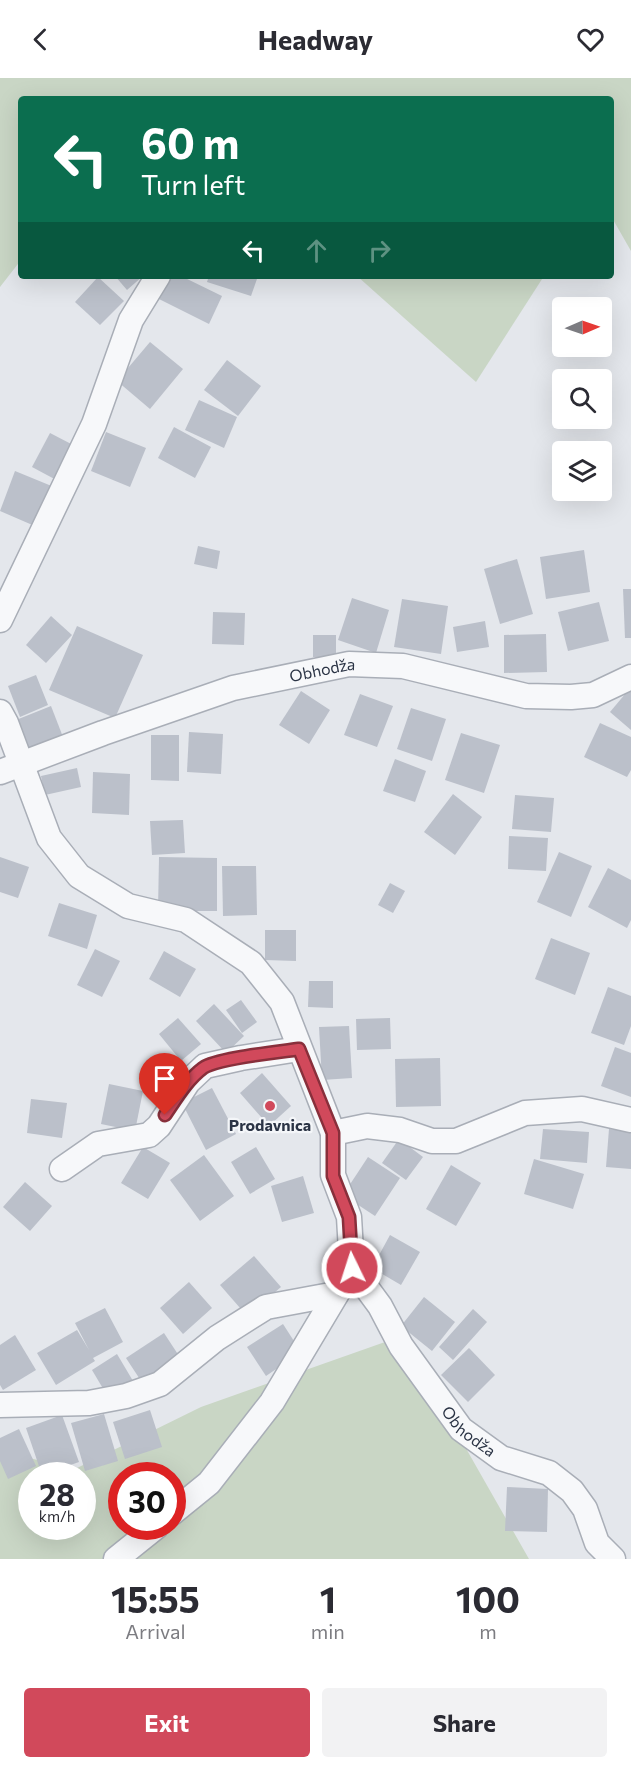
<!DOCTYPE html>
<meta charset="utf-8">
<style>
:root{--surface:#fff;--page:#f2f2f3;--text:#2b2b33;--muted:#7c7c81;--accent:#d1495b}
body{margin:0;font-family:Commissioner,sans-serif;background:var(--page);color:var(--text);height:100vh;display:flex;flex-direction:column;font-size:22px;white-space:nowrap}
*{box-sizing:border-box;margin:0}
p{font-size:20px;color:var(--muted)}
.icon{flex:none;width:33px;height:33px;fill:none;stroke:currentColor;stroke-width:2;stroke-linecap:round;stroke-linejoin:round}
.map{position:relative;height:1481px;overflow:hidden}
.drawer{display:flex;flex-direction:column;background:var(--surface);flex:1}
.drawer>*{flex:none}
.top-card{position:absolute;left:18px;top:18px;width:596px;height:183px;border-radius:6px;box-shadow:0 6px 24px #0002;background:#0b6e4f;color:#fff;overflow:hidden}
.needle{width:39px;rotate:88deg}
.buttons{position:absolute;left:552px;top:219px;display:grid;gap:12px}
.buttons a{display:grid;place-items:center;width:60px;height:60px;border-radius:6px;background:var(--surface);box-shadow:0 6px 24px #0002;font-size:30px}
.speed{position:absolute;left:18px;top:1384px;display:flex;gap:12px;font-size:30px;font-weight:700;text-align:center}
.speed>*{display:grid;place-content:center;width:78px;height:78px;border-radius:50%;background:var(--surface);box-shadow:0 6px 24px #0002;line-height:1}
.speed small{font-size:15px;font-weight:400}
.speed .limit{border:9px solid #d22;background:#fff;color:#111}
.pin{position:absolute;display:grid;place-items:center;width:51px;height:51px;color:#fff;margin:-62px -26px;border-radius:50% 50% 50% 0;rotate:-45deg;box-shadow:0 0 6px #0007}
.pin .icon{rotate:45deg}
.me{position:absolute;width:66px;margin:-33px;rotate:356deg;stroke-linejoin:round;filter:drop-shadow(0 0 4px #0008)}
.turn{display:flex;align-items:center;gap:21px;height:126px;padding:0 24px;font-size:27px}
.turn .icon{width:78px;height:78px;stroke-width:2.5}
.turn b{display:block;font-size:42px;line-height:51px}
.lanes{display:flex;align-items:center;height:57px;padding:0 24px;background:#0003;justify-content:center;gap:30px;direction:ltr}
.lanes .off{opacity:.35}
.eta{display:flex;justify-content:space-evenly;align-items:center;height:102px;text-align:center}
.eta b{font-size:36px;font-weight:700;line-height:42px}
.cta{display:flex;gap:12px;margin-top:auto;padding:12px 24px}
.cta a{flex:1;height:69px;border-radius:6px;background:var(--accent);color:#fff;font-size:24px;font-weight:700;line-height:69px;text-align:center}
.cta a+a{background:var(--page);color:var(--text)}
header{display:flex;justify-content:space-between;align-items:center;height:78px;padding:0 24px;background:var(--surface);font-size:27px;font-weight:700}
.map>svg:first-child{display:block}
.green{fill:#c9d6c5;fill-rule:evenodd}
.building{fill:#bbc0ca}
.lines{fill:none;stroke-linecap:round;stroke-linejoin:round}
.minor-casing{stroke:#a9aeb7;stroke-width:27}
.minor{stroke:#f7f8fa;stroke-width:24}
.route-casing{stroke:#882f3b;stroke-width:15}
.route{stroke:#d1495b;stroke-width:10}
.poi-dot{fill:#d1495b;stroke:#f4f6f9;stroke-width:2}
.labels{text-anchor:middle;stroke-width:4.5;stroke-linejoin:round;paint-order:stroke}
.street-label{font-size:16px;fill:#2b3445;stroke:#f4f6f9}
.poi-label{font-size:16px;font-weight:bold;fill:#2b3445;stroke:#f4f6f9}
</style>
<header><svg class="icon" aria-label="back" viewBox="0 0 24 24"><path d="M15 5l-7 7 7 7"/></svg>Headway<svg class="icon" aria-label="heart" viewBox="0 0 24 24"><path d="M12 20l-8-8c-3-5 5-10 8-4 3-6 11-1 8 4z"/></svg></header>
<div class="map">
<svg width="631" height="1481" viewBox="0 0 631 1481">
<rect width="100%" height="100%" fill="#e4e7ec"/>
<!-- green -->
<g class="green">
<polygon points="0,0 631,0 631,173 611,138 610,21 21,21 21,182 0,209"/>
<polygon points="357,198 544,198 476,304"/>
<path d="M402,1258L529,1481H0V1373L75,1391L201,1329ZM32,1398H82V1449H32ZM122,1398H172V1449H122Z"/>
</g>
<!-- building -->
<g class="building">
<polygon points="115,198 143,198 127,212"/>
<polygon points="170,198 181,198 222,218 209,246 159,221"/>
<polygon points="209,198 258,198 251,218 207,204"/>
<polygon points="98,199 124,223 100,247 75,224"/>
<polygon points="150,264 183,291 150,331 117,303"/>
<polygon points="227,282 261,308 238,338 204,312"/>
<polygon points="199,322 237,339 224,370 185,352"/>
<polygon points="174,349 211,369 195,400 158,380"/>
<polygon points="106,354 146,370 130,409 91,393"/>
<polygon points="50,355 77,369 60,404 32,389"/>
<polygon points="15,393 54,409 37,449 0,433"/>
<polygon points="198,468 220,473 217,491 194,486"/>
<polygon points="584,472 590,514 546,521 540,479"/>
<polygon points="517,481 533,536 500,546 484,491"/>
<polygon points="623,511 631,511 631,560 625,560"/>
<polygon points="352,520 389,532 376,575 338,562"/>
<polygon points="402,521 448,528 441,576 394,569"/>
<polygon points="599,524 609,563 568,573 558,534"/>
<polygon points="213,534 245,535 244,567 212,566"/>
<polygon points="51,538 72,557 46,585 26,567"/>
<polygon points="485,543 489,569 457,574 453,549"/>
<polygon points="77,548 143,577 115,640 49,612"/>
<polygon points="546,556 547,594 504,595 504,557"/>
<rect x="313" y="557" width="23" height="22"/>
<polygon points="36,597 48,627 20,639 8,608"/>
<polygon points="631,609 631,652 610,634"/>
<polygon points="301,613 330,632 309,666 279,647"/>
<polygon points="360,616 393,628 377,669 344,657"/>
<polygon points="51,628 63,659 24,675 11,644"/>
<polygon points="411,630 446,641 432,683 397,671"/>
<polygon points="600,645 631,659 631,692 627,699 584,679"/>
<polygon points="189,654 223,656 221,696 187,694"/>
<polygon points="461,655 500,667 484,715 445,702"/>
<polygon points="151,657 179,657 179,703 151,702"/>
<polygon points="395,681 426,693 415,724 383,713"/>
<polygon points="77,690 81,709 45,717 41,698"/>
<polygon points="93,694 130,696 129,737 92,735"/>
<polygon points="453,716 482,739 455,777 424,754"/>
<polygon points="515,717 554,720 551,754 512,751"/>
<polygon points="183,742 185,775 152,777 150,743"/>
<polygon points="509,758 548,760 546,793 508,791"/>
<polygon points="559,774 592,788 571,839 537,824"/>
<polygon points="0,779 29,789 18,820 0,814"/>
<polygon points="159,779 217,780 217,833 158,833"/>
<polygon points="222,788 256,788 257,837 223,838"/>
<polygon points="608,790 631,802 631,842 627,850 588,829"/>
<polygon points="390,805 405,813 393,835 378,827"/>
<polygon points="59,825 97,837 87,871 48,858"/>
<polygon points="265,852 296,852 296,883 265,882"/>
<polygon points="551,860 590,875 575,917 535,901"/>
<polygon points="95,871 120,883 102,919 77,907"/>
<polygon points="164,873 196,891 180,919 149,901"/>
<polygon points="309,903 333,903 333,930 308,929"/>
<polygon points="608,909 631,918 631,948 624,967 591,955"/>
<polygon points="241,922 257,944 242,955 226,932"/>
<polygon points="214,926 244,958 226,975 196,943"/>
<polygon points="178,940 201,966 181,983 159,956"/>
<polygon points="390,940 391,971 357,972 356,941"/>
<polygon points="349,948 352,1000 322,1002 319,949"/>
<polygon points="615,969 631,975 631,1019 601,1008"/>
<polygon points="440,980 441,1028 396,1029 395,981"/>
<polygon points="262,995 291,1028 269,1048 240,1015"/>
<polygon points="109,1006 143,1013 135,1053 101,1046"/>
<polygon points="212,1010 236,1056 206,1072 182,1025"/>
<polygon points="31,1021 67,1025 62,1060 27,1055"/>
<polygon points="543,1051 589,1054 587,1085 540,1081"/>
<polygon points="609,1051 631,1053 631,1091 606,1089"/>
<polygon points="399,1061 423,1079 406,1102 382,1085"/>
<polygon points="143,1069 170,1085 148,1121 121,1105"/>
<polygon points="256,1069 275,1101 250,1116 231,1084"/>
<polygon points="204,1077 234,1118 200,1143 170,1102"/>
<polygon points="368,1079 400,1100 375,1138 343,1117"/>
<polygon points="534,1081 584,1096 573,1131 524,1116"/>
<polygon points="451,1087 481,1105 456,1148 426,1131"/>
<polygon points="303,1098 314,1135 282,1144 271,1108"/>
<polygon points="25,1104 52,1128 30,1153 3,1129"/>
<polygon points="390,1157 420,1174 401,1207 372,1190"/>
<polygon points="254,1178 281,1209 247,1238 220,1207"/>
<polygon points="189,1204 212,1230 183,1256 160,1230"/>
<polygon points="424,1219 455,1244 432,1273 401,1248"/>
<polygon points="105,1230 123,1264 93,1280 95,1283 56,1307 37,1275 77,1252 89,1272 75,1245"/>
<polygon points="473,1231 487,1244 453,1282 439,1269"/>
<polygon points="283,1246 301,1274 266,1298 247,1269"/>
<polygon points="164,1255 183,1284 145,1309 126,1280"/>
<polygon points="15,1257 36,1292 3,1312 0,1307 0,1267"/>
<polygon points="469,1270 495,1297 468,1324 441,1297"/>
<polygon points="117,1276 133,1303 108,1319 92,1292"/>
<polygon points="150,1332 162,1369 125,1381 113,1344"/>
<polygon points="104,1336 118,1383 85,1393 71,1345"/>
<polygon points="62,1337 79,1384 42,1397 26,1350"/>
<polygon points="19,1351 36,1388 8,1401 0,1383 0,1360"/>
<polygon points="507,1409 548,1411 547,1454 505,1453"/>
</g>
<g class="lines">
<!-- minor casing -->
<g class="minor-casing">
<g id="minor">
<polyline points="0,542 94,346 131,242 158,198"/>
<polyline points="0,634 6,645 49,760 79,798 128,828 186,842 251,885 282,924 333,1055 333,1097 349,1139 352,1190 272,1324 209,1405 172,1435"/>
<path id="s1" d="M0,694L103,655L233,610L349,586L403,588L526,618L571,619L593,617L631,599"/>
<polyline points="333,1055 367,1048 400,1052 432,1063 456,1063 525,1035 582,1031 631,1042"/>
<polyline points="62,1091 98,1066 149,1057 159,1048 188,1004 205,988 241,980 299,971"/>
<path id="s2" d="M352,1190L380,1228L401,1268L461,1351L501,1380L549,1395L572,1413L585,1431L597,1465L613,1481"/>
<polyline points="0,1327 89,1325 126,1318 160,1306 217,1260 266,1229 336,1216"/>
<polyline points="116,1481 156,1449"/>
</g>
</g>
<!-- minor -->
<use href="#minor" class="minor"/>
</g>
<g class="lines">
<!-- route casing -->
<g class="route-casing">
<path id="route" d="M165,1037C176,1021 187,1002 203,990C217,980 280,974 299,971L333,1055V1098L349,1139L352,1190"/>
</g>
<!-- route -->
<use href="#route" class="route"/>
</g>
<!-- markers -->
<circle class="poi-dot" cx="270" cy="1028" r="6"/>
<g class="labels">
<!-- street labels -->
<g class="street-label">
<text dy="6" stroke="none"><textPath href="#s1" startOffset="339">Obhodža</textPath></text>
<text dy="6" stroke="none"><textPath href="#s2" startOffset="202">Obhodža</textPath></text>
</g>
<!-- poi labels -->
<g class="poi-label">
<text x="270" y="1053">Prodavnica</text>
</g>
</g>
</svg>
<div class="buttons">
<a><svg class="needle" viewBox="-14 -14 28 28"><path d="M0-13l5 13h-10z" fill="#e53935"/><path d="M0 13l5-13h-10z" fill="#7c7c81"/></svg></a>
<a><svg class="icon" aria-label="search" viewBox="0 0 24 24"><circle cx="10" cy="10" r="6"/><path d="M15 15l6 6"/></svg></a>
<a><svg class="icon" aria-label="layers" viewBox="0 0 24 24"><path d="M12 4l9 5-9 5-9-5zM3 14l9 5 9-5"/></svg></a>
</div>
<div class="speed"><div>28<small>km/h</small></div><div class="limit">30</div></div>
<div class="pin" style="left:165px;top:1037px;background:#d93025"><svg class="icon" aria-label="arrive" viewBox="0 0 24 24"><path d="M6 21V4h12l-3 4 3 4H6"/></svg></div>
<svg class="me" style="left:352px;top:1190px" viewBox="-20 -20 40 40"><circle r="17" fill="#d1495b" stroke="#fff" stroke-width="3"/><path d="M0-11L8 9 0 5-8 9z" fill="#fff"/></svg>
<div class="top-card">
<div class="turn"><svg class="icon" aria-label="left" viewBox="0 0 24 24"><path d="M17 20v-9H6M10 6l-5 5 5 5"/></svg><div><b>60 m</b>Turn left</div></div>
<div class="lanes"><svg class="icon" aria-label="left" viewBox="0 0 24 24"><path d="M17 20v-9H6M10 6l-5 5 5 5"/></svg><svg class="icon off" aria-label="ahead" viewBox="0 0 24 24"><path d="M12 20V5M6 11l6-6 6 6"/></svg><svg class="icon off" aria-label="right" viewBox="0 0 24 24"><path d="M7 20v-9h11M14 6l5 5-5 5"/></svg></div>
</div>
</div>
<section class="drawer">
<div class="eta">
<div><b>15:55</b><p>Arrival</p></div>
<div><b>1</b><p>min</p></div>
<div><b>100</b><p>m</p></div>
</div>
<div class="cta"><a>Exit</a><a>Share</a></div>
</section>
